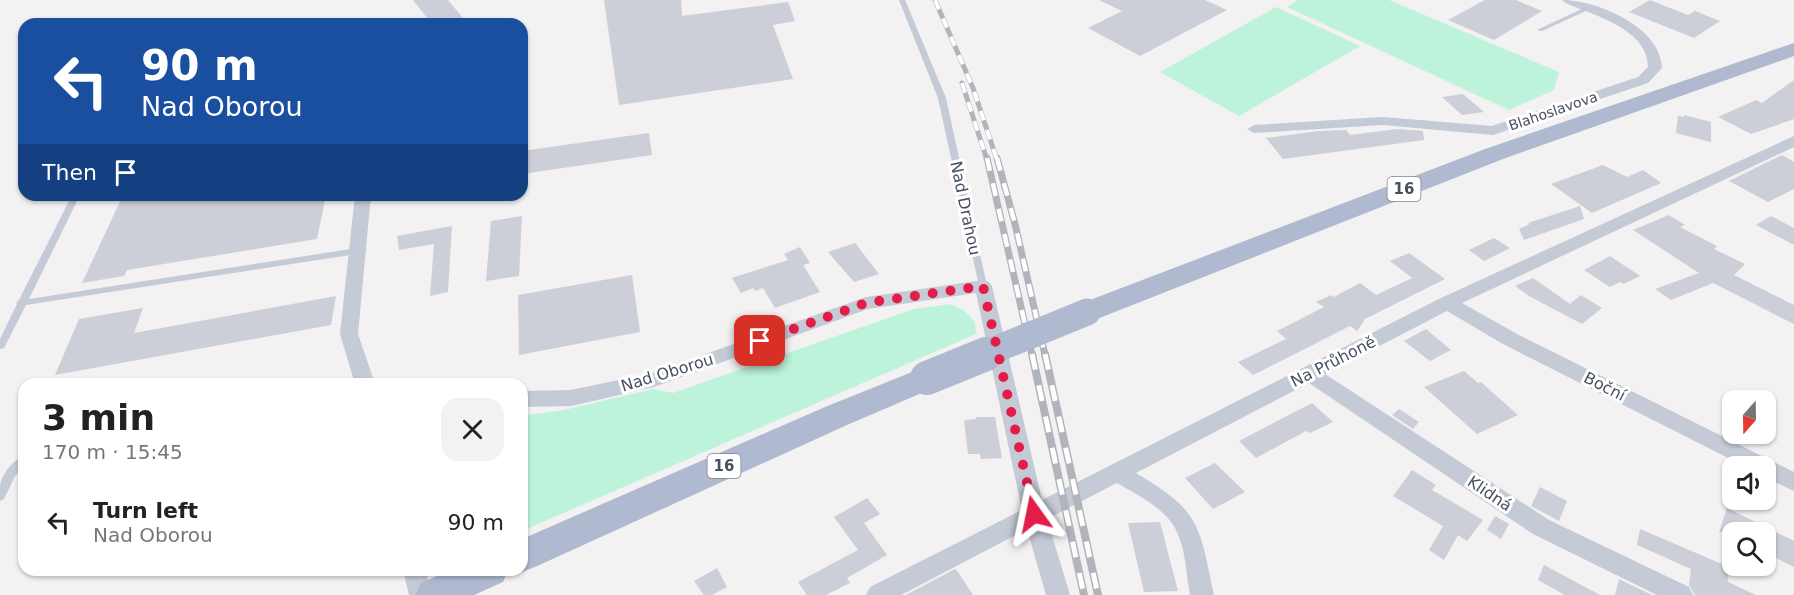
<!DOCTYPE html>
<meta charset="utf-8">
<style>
:root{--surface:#fff;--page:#f2f2f2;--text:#222;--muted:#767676}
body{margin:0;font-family:"DejaVu Sans",sans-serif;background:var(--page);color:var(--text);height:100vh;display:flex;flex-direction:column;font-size:22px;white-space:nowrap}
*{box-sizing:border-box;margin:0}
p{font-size:20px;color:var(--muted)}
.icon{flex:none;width:33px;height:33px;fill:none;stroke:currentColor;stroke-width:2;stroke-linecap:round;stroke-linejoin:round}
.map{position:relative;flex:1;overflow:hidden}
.details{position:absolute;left:18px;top:378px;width:510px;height:198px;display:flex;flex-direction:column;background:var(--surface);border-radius:18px;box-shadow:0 2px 4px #0004}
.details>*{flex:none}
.top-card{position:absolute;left:18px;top:18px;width:510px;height:183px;border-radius:18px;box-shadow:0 2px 4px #0004;background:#1a4fa0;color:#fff;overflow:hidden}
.needle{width:39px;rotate:200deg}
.fabs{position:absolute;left:1722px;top:390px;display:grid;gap:12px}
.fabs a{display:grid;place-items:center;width:54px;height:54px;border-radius:12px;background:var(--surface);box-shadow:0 2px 4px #0004;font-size:30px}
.pin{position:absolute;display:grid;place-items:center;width:51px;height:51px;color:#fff;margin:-26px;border-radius:12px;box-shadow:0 3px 9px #0006}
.me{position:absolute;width:66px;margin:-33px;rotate:348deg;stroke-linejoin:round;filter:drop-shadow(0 0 4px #0008)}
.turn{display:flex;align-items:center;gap:21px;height:126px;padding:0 24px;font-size:27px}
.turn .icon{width:78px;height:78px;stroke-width:2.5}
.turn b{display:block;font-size:42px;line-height:51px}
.then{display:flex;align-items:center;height:57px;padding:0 24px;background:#0003;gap:12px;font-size:22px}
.round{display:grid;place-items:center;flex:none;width:63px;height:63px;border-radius:18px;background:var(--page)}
.summary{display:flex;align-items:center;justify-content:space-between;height:102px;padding:0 24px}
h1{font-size:36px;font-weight:700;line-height:45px}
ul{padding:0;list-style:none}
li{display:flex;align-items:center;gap:18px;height:84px;padding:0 24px}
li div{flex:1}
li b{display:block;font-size:22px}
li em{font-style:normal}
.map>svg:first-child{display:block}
.green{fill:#bdf3db}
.building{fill:#cccfd7}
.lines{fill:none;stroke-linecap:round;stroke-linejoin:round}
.lane{fill:#c4cad6;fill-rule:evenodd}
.street{fill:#c4cad6;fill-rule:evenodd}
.primary{fill:#afbad1;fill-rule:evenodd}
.rail-far2-casing{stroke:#b2b4bc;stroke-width:5}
.rail-far1-casing{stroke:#b2b4bc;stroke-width:7}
.rail-casing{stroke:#b2b4bc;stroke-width:8}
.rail-far2{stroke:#fff;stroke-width:4;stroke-dasharray:10;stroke-linecap:butt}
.rail-far1{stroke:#fff;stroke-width:4.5;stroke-dasharray:13;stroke-linecap:butt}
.rail{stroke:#fff;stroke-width:5;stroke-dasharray:16;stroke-linecap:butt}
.primary-bridge-far1{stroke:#afbad1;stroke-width:27}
.primary-bridge{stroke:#afbad1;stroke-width:34}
.route{stroke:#e11d48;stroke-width:10;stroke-dasharray:0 18}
.labels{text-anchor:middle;stroke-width:6;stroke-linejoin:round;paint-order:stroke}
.far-street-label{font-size:14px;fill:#475060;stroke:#fff}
.shield{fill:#fff;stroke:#7e8490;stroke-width:1.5}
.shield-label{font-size:15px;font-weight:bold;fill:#475060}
.street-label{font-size:16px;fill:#475060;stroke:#fff}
</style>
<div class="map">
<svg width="1794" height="595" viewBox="0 0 1794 595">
<rect width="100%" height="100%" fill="#f3f1f1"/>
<!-- green -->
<g class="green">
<polygon points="1297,0 1389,0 1559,72 1554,90 1509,110 1287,7"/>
<polygon points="1276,7 1360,46 1239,116 1160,72"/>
<polygon points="951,304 965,311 975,322 976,334 522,531 522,416 564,410 654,389 673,393 914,309"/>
</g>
<!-- building -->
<g class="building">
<polygon points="413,0 448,0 463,18 443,24 432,24"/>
<polygon points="604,0 681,0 682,16 788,2 795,21 773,25 793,79 619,105"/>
<polygon points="1099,0 1205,0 1227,10 1140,56 1088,28 1122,11"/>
<polygon points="1485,0 1516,0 1542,11 1494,40 1448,20"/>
<polygon points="1650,0 1688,15 1695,11 1720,21 1694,38 1629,12"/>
<polygon points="1794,80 1794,119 1751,134 1718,117 1756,100 1762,103"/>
<polygon points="1463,94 1484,112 1462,115 1442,97"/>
<polygon points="1684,115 1711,122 1711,142 1676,133 1678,116 1684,117"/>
<polygon points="1397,129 1423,131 1424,140 1283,159 1266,138 1319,131 1346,130 1350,135"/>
<polygon points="649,133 652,155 522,174 522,151"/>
<polygon points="1782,155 1794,162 1794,189 1768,202 1729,181"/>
<polygon points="1603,165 1627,177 1643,170 1661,183 1592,213 1551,184"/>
<polygon points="123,195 326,195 317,239 127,270 124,276 82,283"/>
<polygon points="1580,206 1584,219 1524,240 1519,229 1530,224 1528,223"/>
<polygon points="1669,215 1685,225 1680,227 1717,246 1714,249 1745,264 1734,275 1794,305 1794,324 1713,283 1671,300 1655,289 1699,273 1633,230"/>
<polygon points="522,216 519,276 486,281 491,221"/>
<polygon points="1771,216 1794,228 1794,245 1756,225"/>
<polygon points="452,226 448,292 430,296 434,244 399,250 397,236"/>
<polygon points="1494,238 1510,248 1484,261 1469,250"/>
<polygon points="855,243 879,274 854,282 828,252"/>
<polygon points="800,247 810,263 803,265 820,292 775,308 763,288 755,291 753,288 741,293 732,278 788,260 784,254"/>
<polygon points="1409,253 1445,279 1363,320 1364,321 1357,331 1350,326 1253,375 1238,362 1286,339 1277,331 1324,307 1316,302 1331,295 1334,297 1360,283 1376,295 1412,278 1390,261"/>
<polygon points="1610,256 1640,276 1624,284 1620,282 1610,287 1584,270"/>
<polygon points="632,275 640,332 519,355 518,295"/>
<polygon points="1533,278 1570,304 1581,295 1602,308 1582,324 1529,296 1515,286"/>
<polygon points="336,296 331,325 55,375 79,319 143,308 134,333"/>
<polygon points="1426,329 1451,350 1430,361 1404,341"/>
<polygon points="1464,371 1478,383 1481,382 1518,415 1477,434 1424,387"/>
<polygon points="1312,403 1333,422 1310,433 1306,431 1256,458 1239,441"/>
<polygon points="1399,409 1419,422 1413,429 1392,415"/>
<polygon points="976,417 995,417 1002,458 981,459 980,454 968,454 964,420 976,419"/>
<polygon points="1215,463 1245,492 1213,509 1185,478"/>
<polygon points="1412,470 1436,485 1432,490 1483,520 1467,541 1458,535 1444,560 1429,550 1443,526 1393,496"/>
<polygon points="1540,487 1567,501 1559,521 1531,506"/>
<polygon points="867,498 880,514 864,523 887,555 847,578 850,583 826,595 807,595 798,582 858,550 834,517"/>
<polygon points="1727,508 1794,541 1794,567 1766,553 1766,532 1719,532"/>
<polygon points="1495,516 1509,524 1501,539 1487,530"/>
<polygon points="1160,522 1178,591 1144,592 1128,523"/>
<polygon points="1640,529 1729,567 1728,582 1756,595 1695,595 1689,585 1691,569 1637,545"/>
<polygon points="1544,565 1600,595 1565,595 1538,580"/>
<polygon points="717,568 727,587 712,595 704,595 694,581"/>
<polygon points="956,569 973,595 906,595 953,570"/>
<polygon points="1619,579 1652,595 1615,595"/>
</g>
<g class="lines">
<!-- lane -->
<g class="lane">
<polygon points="899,0 905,0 946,98 987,286 986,288 980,288 979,286 938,98"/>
<polygon points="1588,6 1591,8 1590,9 1542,31 1537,30"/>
<polygon points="72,195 80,195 29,299 357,248 361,251 357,254 26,305 4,348 0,349 0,339 17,304 16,303 19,300"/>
<path d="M24,456V467L15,476L4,499L0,501C0,496 0,490 0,486C2,474 13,460 24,456Z"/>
</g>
<!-- street -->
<g class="street">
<path d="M1562,0C1597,0 1661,27 1662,68L1648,83L1493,135L1383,125L1254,133L1247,129L1254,125L1383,117L1492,126L1638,77L1648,67C1648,35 1609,20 1583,10C1576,7 1567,5 1562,0Z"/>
<path d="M1794,136V147L1462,303L1517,334L1794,472V491L1766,478V466H1744L1503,344L1447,311L1325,374L1549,520L1689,587L1693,595H1657L1533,534L1309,383L1136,473C1201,511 1199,525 1214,595H1190C1186,574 1186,549 1176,530C1166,509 1136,494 1117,483L1047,519L1070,595H1046L1027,529L901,595H866L870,587L1022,510L976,293L868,309L654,387L571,406L522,407V391L571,390L652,373L866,297L983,280L989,282L992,286L1042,500L1441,298Z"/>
<polygon points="355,195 371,195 358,334 375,384 355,384 340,334"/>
<polygon points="403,570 425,570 433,595 409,595"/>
</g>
<!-- primary -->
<g class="primary">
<polygon points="1794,43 1794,56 1503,159 1097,319 1087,322 1077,319 1073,312 1077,305 1485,149"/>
<polygon points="927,366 938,370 942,378 938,386 847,425 535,567 522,572 516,570 522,570 522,539 825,407"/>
<polygon points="451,570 508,570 503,582 474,595 415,595 421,583"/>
</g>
<!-- rail-far2 casing -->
<g class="rail-far2-casing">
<g id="rail-far2">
<polyline points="935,0 973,88 997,160"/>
<polyline points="962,83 987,160"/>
</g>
</g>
<!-- rail-far1 casing -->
<g class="rail-far1-casing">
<g id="rail-far1">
<polyline points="987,158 1032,355"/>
<polyline points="997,158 1015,224 1045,355"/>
</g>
</g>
<!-- rail casing -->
<g class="rail-casing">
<g id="rail">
<polyline points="1032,354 1084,595"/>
<polyline points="1045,354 1098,595"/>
</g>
</g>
<!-- rail-far2 -->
<use href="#rail-far2" class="rail-far2"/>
<!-- rail-far1 -->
<use href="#rail-far1" class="rail-far1"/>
<!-- rail -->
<use href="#rail" class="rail"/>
<!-- primary-bridge-far1 -->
<polyline class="primary-bridge-far1" points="982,355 1087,312"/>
<!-- primary-bridge -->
<polyline class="primary-bridge" points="927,378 986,354"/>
</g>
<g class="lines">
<!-- route -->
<polyline class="route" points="760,341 866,303 983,286 1034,514"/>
</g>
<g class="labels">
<!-- far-street labels -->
<g class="far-street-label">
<text transform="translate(1553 111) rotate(-19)" y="5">Blahoslavova</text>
</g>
<!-- shield labels -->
<g class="shield">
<rect x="1387.5" y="177" width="33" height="24" rx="4.5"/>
<rect x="707.5" y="454" width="33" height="24" rx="4.5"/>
</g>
<g class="shield-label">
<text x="1404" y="194">16</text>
<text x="724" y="471">16</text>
</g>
<!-- street labels -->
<g class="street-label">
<text transform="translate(966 208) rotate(78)" y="6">Nad Drahou</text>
<text transform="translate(1333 361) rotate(-27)" y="6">Na Průhoně</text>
<text transform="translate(667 372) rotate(-17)" y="6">Nad Oborou</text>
<text transform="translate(1605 386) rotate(27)" y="6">Boční</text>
<text transform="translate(1490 493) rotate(34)" y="6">Klidná</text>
</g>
</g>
</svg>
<div class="fabs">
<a><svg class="needle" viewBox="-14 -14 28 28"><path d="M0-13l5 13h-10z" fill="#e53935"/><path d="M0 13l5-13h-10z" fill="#767676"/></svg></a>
<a><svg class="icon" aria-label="sound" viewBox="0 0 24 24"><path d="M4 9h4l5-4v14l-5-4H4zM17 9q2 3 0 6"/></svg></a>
<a><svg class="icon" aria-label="search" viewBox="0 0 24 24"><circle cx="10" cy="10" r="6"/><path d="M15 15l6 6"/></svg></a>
</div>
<div class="pin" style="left:760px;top:341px;background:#d93025"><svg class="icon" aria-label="arrive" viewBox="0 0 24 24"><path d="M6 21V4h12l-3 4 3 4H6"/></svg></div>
<svg class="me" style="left:1034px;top:514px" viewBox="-20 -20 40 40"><path d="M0-17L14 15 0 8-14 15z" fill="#e11d48" stroke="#fff" stroke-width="4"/></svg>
<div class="top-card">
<div class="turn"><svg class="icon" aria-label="left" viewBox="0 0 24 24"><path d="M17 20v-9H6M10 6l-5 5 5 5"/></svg><div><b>90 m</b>Nad Oborou</div></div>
<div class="then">Then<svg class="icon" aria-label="arrive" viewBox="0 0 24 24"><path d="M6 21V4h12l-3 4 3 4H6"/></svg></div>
</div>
<section class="details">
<div class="summary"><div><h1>3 min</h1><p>170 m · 15:45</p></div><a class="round"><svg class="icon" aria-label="close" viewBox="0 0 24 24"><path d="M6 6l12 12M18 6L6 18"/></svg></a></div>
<ul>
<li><svg class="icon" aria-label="left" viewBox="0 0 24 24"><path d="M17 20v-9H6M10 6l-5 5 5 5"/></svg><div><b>Turn left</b><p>Nad Oborou</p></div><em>90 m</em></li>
</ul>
</section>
</div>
